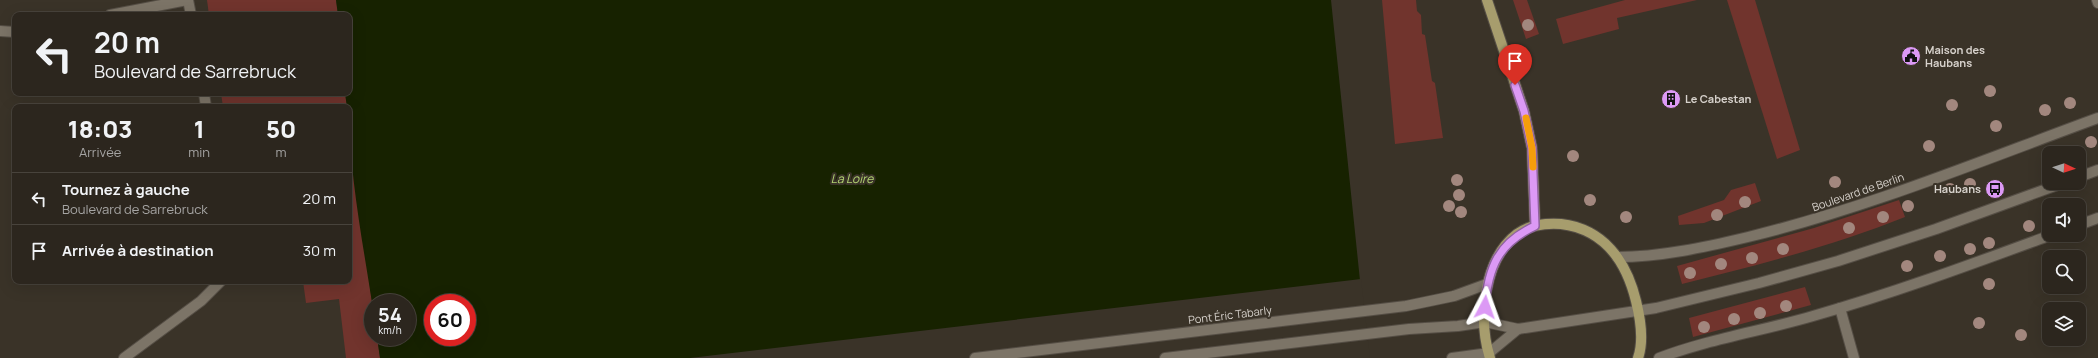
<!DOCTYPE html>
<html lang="fr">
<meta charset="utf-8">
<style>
:root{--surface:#2c261e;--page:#342e27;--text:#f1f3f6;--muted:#a6a5a4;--line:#48433c}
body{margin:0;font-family:Manrope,sans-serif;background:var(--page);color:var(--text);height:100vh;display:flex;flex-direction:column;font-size:15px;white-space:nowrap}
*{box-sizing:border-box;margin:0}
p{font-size:13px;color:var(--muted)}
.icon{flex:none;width:22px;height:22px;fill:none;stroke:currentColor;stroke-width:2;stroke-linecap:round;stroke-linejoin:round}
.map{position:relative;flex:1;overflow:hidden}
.sheet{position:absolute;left:12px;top:104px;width:340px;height:180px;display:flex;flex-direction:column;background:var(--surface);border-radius:8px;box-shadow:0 4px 16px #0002,0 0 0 1px var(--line)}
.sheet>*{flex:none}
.banner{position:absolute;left:12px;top:12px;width:340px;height:84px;border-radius:8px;box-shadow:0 4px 16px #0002,0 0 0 1px var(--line);background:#2c261e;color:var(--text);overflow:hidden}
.needle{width:26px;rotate:94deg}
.tools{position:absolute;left:2042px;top:146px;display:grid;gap:8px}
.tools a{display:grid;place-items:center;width:44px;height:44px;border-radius:8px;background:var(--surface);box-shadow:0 4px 16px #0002,0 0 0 1px var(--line);font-size:20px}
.speed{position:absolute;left:364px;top:294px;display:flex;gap:8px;font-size:20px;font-weight:700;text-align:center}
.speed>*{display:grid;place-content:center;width:52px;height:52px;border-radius:50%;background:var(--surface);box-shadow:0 4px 16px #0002,0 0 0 1px var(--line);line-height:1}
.speed small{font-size:10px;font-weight:400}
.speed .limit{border:6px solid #d22;background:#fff;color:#111}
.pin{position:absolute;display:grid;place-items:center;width:34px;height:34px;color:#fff;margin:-41px -17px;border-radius:50% 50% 50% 0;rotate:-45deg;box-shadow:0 0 4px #0007}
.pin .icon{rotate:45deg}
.me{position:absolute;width:44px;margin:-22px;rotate:4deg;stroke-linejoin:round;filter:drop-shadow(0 0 3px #0008)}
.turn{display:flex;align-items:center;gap:14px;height:84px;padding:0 16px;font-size:18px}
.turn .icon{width:52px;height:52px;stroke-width:2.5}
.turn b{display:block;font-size:28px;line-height:34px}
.eta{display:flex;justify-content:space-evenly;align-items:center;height:68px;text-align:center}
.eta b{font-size:24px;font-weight:800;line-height:28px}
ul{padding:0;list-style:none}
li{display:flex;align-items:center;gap:12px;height:52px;padding:0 16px;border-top:1px solid var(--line)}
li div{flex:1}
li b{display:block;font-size:15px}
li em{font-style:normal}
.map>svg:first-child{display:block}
.green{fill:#71342d}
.water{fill:#172200;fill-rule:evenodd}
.pier{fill:#3a3328}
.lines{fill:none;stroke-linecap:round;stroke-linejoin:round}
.minor-casing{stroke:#554e45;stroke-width:12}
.major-casing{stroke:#554e45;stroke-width:12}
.minor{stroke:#7c7467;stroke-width:10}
.major{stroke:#a79d6d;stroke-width:10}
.tree{fill:#a2877e}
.route-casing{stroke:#8f639f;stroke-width:10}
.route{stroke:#dc99f5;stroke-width:7}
.slow{stroke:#f59e0b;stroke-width:7}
.labels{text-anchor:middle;stroke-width:4;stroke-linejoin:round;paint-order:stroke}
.poi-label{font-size:11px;font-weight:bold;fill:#d7d2cc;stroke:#3a3328;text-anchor:start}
.street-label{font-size:11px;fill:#d7d2cc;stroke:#3a3328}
.water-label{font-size:12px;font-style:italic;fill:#b4d573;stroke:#3a3328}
</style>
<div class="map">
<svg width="2098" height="358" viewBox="0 0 2098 358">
<rect width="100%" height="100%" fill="#3a3328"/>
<!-- green -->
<g class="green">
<polygon points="207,0 336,0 338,15 209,15"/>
<polygon points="1382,0 1416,0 1417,11 1421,15 1422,34 1425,35 1432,81 1435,83 1443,138 1395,144"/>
<polygon points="1513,0 1527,0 1539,34 1526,39"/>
<polygon points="1625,0 1697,0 1617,18 1619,29 1563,44 1556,19"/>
<polygon points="1727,0 1755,0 1800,150 1777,159"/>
<polygon points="221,93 345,93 347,107 223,107"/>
<polygon points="349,129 373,309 373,337 377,337 380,358 346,358 339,299 306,303 303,281 349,281"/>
<polygon points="1755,183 1761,201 1704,223 1679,225 1678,216 1724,200 1731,190"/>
<path d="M1899,200L1905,217C1833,246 1758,265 1682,284L1677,266L1814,228Z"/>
<polygon points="1805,287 1811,305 1693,337 1689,318"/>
</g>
<!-- water -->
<path class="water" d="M336,0H1331L1368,358H380L377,337H407V303H373V309C363,243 349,174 349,107H347L345,93H349V15H338ZM433,303H467V337H433Z"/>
<!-- pier -->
<polygon class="pier" points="1361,279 1370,358 690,358"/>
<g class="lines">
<!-- minor casing -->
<g class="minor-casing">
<g id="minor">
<polyline points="188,0 191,15"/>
<polyline points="2097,0 2098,3"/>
<polyline points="110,15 187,0"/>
<polyline points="0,31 15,32"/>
<polyline points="204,93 206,107"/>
<polyline points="2079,177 2098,170"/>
<polyline points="2079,225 2098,218"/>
<path d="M1617,257C1661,257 1706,247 1748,237C1868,208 1983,160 2098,118"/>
<polyline points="1840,308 1854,358"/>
<polyline points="124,358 201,301 221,281"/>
<polyline points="975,358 1406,306 1454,296 1487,284"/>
<polyline points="1165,358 1409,329 1458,326 1485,322 1518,329 1656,308 1759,283 1838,261 1936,229 2063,183"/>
<polyline points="1452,358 1489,353 1518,329"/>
<path d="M1659,358C1709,339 1762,331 1813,316C1894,293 1972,264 2051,235"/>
</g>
</g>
<!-- major casing -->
<g class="major-casing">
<g id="major">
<polyline points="1487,0 1524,111 1532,148 1535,225"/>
<path d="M1490,358C1478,320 1483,260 1517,234C1529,225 1546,223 1561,224C1603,229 1626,260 1636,301C1640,317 1644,341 1638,358"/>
</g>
</g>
<!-- minor -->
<use href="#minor" class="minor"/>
<!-- major -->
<use href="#major" class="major"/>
</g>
<!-- trees -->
<g class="tree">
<circle cx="1528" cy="25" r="6"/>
<circle cx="1990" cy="91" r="6"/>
<circle cx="2070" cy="103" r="6"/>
<circle cx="1952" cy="105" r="6"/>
<circle cx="2045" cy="110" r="6"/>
<circle cx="1996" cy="126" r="6"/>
<circle cx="2091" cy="142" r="6"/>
<circle cx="1929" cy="146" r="6"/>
<circle cx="1573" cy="156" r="6"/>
<circle cx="1457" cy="180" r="6"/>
<circle cx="1835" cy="182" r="6"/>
<circle cx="1970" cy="184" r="6"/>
<circle cx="1950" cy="189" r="6"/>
<circle cx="1459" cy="195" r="6"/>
<circle cx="1590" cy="200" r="6"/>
<circle cx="1745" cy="202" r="6"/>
<circle cx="1449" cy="206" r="6"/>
<circle cx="1908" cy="206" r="6"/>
<circle cx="1461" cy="212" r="6"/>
<circle cx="1717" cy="215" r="6"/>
<circle cx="1626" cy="217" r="6"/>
<circle cx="1883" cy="217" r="6"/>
<circle cx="2029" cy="226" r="6"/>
<circle cx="1849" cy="228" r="6"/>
<circle cx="1989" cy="243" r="6"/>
<circle cx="1783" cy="249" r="6"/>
<circle cx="1970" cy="249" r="6"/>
<circle cx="1940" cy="256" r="6"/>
<circle cx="1752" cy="258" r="6"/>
<circle cx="1721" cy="264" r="6"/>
<circle cx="1907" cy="266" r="6"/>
<circle cx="1690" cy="273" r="6"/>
<circle cx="1989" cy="284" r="6"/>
<circle cx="1786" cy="306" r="6"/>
<circle cx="1760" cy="313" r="6"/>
<circle cx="1734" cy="319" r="6"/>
<circle cx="1979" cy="323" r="6"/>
<circle cx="1704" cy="327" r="6"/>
<circle cx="2021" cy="335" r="6"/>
</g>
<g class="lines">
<!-- route casing -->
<g class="route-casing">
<path id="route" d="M1485,307C1488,268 1498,243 1535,226L1532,148L1524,111L1515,85"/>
</g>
<!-- route -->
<use href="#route" class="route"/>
<!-- slow -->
<polyline class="slow" points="1526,118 1532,148 1533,167"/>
</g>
<!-- icons -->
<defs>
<g id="civic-disc" transform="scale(1)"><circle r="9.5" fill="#dc99f5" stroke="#3a3328"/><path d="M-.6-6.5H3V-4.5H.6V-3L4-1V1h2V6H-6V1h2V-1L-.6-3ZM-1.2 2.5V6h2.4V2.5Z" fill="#111"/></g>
<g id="building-disc" transform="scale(1)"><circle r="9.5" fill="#dc99f5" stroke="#3a3328"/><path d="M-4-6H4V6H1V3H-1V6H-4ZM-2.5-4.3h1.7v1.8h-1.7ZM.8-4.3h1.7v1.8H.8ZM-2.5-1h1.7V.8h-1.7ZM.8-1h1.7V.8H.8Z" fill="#111"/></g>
<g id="bus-disc" transform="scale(1)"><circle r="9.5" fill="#dc99f5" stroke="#3a3328"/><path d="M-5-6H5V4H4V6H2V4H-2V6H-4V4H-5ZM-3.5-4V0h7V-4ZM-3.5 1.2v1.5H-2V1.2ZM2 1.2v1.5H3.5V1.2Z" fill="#111"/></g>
</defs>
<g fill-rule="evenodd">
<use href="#civic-disc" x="1911" y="56"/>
<use href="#building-disc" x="1671" y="99"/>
<use href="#bus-disc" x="1995" y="189"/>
</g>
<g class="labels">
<!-- poi labels -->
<g class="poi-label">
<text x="1925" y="54">Maison des<tspan x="1925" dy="13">Haubans</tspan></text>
<text x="1685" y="103">Le Cabestan</text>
<text x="1981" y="193" text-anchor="end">Haubans</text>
</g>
<!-- street labels -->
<g class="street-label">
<text transform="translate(1858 192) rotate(-19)" y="4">Boulevard de Berlin</text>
<text transform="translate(1230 315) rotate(-7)" y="4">Pont Éric Tabarly</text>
</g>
<!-- water labels -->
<g class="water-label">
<text x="852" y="183">La Loire</text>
</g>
</g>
</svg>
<div class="tools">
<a><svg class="needle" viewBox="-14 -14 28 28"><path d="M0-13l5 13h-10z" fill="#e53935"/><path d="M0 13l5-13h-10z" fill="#a6a5a4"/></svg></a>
<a><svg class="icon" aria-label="sound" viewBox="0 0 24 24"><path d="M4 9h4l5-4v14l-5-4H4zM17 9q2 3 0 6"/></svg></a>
<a><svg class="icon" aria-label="search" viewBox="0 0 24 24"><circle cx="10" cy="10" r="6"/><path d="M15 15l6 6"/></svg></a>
<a><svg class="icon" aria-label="layers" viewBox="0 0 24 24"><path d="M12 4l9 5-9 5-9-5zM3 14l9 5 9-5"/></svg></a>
</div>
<div class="speed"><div>54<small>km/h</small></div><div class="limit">60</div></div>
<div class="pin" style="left:1515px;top:85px;background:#d93025"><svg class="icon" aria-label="arrive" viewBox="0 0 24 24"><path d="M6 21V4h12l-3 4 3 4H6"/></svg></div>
<svg class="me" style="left:1485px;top:307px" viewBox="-20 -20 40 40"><path d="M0-17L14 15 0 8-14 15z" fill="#dc99f5" stroke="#fff" stroke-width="4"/></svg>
<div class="banner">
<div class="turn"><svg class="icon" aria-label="left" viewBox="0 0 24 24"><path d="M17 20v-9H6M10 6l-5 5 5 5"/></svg><div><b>20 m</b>Boulevard de Sarrebruck</div></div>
</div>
<section class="sheet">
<div class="eta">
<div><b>18:03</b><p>Arrivée</p></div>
<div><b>1</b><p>min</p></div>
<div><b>50</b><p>m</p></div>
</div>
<ul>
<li><svg class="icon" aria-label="left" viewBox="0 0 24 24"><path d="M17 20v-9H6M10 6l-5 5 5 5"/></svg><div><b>Tournez à gauche</b><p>Boulevard de Sarrebruck</p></div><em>20 m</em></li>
<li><svg class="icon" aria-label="arrive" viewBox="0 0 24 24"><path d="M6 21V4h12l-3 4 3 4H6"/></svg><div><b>Arrivée à destination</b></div><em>30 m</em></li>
</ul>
</section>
</div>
